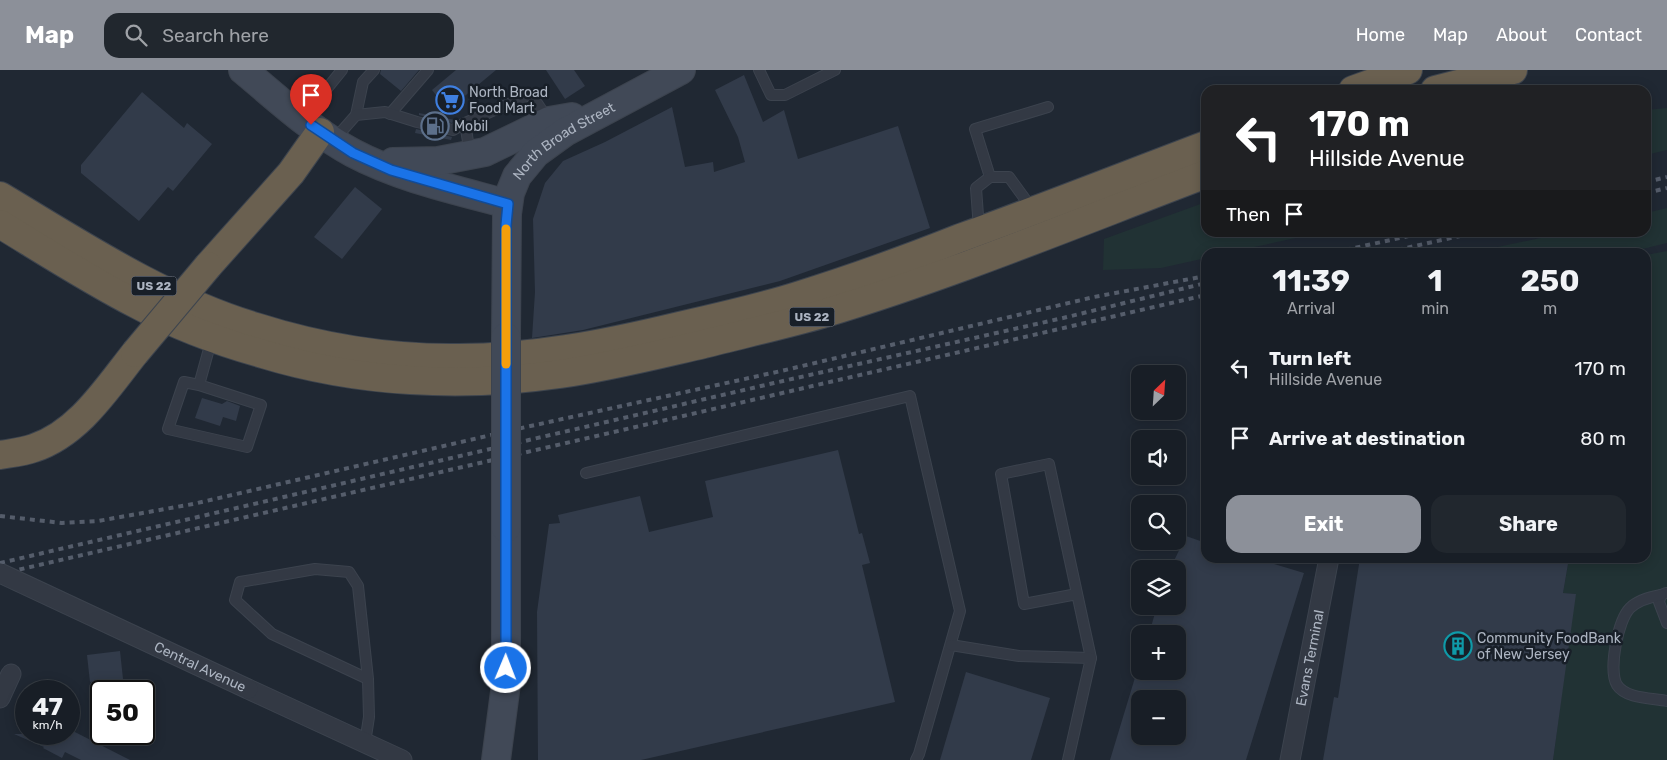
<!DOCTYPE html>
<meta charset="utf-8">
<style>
:root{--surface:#181e26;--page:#21272e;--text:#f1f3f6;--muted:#9fa2a7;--line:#363c43;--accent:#8c9099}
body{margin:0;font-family:Rubik,sans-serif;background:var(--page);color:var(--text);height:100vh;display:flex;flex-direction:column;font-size:19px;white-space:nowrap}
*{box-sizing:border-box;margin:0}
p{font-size:16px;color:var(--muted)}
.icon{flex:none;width:28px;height:28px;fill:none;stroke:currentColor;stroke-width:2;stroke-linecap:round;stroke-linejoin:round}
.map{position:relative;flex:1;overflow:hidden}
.sheet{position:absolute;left:1201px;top:178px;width:450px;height:315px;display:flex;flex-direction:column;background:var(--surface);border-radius:15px;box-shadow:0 2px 12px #0003,0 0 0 1px var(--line)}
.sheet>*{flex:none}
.top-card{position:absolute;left:1201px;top:15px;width:450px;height:152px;border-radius:15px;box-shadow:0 2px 12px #0003,0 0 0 1px var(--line);background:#202124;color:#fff;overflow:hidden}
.needle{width:32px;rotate:25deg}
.fabs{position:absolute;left:1131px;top:295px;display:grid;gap:10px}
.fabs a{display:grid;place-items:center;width:55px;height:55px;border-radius:10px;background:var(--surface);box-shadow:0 2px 12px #0003,0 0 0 1px var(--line);font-size:25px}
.speed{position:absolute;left:15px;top:610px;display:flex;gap:10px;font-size:25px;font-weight:700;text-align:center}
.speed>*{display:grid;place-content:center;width:65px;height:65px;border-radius:50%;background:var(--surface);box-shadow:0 2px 12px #0003,0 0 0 1px var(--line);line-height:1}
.speed small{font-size:12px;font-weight:400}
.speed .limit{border:2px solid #111;border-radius:8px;background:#fff;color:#111}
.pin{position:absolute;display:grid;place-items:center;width:42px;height:42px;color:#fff;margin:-51px -21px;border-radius:50% 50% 50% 0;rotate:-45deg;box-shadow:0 0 5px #0007}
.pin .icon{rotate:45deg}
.me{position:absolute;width:55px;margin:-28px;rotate:1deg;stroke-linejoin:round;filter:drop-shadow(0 0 4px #0008)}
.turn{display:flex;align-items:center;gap:18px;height:105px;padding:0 25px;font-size:22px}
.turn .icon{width:65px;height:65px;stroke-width:2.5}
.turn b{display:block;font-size:35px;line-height:42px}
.then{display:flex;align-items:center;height:48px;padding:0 25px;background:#0003;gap:10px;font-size:19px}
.eta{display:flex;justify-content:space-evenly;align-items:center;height:85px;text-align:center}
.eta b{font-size:30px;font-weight:700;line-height:35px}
.button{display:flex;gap:10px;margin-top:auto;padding:10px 25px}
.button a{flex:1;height:58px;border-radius:15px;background:var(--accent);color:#fff;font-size:20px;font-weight:700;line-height:58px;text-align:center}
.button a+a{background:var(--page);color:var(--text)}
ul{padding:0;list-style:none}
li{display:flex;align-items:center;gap:15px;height:70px;padding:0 25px}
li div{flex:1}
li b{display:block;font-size:19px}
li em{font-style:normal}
header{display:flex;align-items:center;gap:30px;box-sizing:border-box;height:70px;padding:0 25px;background:var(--accent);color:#fff}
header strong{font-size:24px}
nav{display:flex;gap:28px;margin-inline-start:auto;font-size:18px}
.search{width:350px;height:45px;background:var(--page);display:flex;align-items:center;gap:12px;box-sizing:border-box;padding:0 18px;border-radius:15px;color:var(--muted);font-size:19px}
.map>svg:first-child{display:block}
.green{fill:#213234}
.building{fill:#323b4a;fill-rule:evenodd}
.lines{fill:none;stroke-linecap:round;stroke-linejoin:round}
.lane-casing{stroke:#3c434e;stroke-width:12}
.street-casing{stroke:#3c434e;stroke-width:21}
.secondary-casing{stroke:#3c434e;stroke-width:30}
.highway-casing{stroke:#3d444e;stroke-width:30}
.lane{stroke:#333944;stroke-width:10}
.street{stroke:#333944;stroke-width:19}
.secondary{stroke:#414957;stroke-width:28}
.highway{stroke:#6a6050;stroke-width:28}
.rail{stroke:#555d6b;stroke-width:4;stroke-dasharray:5 5;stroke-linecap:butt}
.street-bridge-casing{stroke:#3c434e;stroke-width:21;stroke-linecap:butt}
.secondary-bridge-casing{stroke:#3c434e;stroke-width:30;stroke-linecap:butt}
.highway-bridge-casing{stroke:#3d444e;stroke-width:30;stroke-linecap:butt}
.street-bridge{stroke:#333944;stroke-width:19}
.secondary-bridge{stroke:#414957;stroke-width:28}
.highway-bridge{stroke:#6a6050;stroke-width:28}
.route-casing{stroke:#114b97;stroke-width:12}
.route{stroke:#1a73e8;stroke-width:9}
.slow{stroke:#f59e0b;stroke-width:9}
.labels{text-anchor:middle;stroke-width:5;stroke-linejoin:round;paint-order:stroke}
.shield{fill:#181f28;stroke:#808793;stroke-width:1}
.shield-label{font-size:12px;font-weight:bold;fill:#acb4c1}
.poi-label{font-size:14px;fill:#acb4c1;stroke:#181f28;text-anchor:start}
.street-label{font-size:14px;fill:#acb4c1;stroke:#181f28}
</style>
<header>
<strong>Map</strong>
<div class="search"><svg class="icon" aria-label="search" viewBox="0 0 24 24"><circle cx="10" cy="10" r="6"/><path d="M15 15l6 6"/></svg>Search here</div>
<nav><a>Home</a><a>Map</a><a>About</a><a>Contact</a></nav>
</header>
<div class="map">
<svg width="1667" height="690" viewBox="0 0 1667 690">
<rect width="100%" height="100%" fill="#202833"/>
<!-- green -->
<g class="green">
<polygon points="1667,38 1667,80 1646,85 1646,40"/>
<polygon points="1206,132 1206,162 1319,163 1231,182 1206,182 1206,188 1161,198 1103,200 1104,169"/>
<polygon points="1667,138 1667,173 1630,182 1474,182 1564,163 1646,162 1646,143"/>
<polygon points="1667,181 1667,690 1553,690 1575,524 1563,523 1569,488 1646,488 1646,185"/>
</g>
<!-- building -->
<g class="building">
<polygon points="381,0 419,0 401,21 380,4"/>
<polygon points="456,0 496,0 448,40 432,20"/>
<polygon points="546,0 574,0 585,16 565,29"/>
<polygon points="744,5 763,52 784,40 798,89 898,56 930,158 780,211 583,260 532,268 535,222 533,149 545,113 563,91 605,72 672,37 685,97 713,92 714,102 745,92 738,67 715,20"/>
<polygon points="142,22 184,58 187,53 212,74 173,121 168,117 139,151 81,103 81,95"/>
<polygon points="419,43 455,50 455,51 452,53 419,45"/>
<polygon points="416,59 452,67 451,70 415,63"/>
<polygon points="355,117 382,139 342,189 314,167"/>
<polygon points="202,328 222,334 227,331 240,336 236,351 223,347 220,356 195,348"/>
<polygon points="838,380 859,464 862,463 870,493 862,495 895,632 641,690 538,690 537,542 549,454 560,453 558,445 640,426 649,462 713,447 705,411"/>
<path d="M1186,466L1206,473V488H1254L1304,503L1246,690H1110L1137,601H1178V564H1149L1157,536H1178V499H1170ZM1140,629H1178V666H1140Z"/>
<polygon points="1360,488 1569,488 1563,523 1576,524 1553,690 1323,690 1334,627 1338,628"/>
<polygon points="120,581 123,609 90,612 87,585"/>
<polygon points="966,602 1050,628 1031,690 940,690"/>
<polygon points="69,659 130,690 81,690 65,682 62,688 43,678 44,677 14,664 69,664"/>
</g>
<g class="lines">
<!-- lane casing -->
<g class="lane-casing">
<g id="lane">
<polyline points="759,0 771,25 785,25 835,0"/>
<polyline points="390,44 428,0"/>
<polyline points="356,45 363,12 374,0"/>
<polyline points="303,48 342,0"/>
<polyline points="334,70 356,45 385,42 417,52 453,60 465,53"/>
<polyline points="470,84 465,53 531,24 549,51"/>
<polyline points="990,107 975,59 1048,37"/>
<polyline points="979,159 976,118 990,107 1009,107 1033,140"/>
<polyline points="199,315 184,312 168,359 247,377 261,335 199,315 212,268"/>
<polyline points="586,403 910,326 960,541 919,684 916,690"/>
<polyline points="1666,523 1661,525 1659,532 1667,553"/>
<polyline points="1077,524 1024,534 1001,404 1049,394 1091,588"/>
<path d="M1661,525C1650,527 1638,530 1630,538C1618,550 1608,600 1617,615C1626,629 1653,628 1667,631"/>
<polyline points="951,575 1019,586 1091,588 1068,690"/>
<polyline points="365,673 369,647 368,609 358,516 349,502 315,499 240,512 235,530 272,564 368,609"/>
</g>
</g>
<!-- street casing -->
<g class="street-casing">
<g id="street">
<polyline points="248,619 402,690"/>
<polyline points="0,628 11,604"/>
<path id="s1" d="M1290,690L1329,488"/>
</g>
</g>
<!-- secondary casing -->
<g class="secondary-casing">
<g id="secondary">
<path d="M243,0C278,29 312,61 353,83C400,108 456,120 508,134"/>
<polyline points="393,92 438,91 485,82 549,51 572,47"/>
<path id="s2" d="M506,267L507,144L510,123L517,106L536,83L565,62L681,0"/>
<polyline points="496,690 506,614 506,458"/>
</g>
</g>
<!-- highway casing -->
<g class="highway-casing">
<g id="highway">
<polyline points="1353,20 1408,0"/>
<polyline points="1435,20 1513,0"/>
<path d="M0,126C82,175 163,229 256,257C319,277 385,288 451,288C529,289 604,274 679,256C719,247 759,238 797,226C852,209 907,189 960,168C1043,138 1124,106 1206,75"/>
<path d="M0,154C46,182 91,211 138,235C177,256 220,272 263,284C358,313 462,318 560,304C609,297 656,285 704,274C743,264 783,255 822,244C952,205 1079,152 1206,104"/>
<polyline points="208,196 291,103 320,62"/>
<path d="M0,385C12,383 23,382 34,378C79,363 107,318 135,283"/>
</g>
</g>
<!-- lane -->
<use href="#lane" class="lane"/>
<!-- street -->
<use href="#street" class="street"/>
<!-- secondary -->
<use href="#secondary" class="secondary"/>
<!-- highway -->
<use href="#highway" class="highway"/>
<!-- rail -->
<g class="rail">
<polyline points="1646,112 1667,107"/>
<polyline points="1646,123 1667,118"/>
<polyline points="1336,182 1427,162"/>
<polyline points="1388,182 1478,162"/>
<polyline points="0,446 62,453 98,451 193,434 517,359 781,301 1094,227 1206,206"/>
<polyline points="0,493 774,313 1063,248 1206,213"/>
<polyline points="0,504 1206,225"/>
</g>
<!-- street-bridge casing -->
<g class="street-bridge-casing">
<g id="street-bridge">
<path id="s3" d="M0,503L248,619"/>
</g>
</g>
<!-- secondary-bridge casing -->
<g class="secondary-bridge-casing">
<polyline id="secondary-bridge" points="506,267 506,458"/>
</g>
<!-- highway-bridge casing -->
<g class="highway-bridge-casing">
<polyline id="highway-bridge" points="135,283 208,196"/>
</g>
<!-- street-bridge -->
<use href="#street-bridge" class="street-bridge"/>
<!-- secondary-bridge -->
<use href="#secondary-bridge" class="secondary-bridge"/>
<!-- highway-bridge -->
<use href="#highway-bridge" class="highway-bridge"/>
</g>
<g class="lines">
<!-- route casing -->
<g class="route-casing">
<polyline id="route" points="311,55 353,83 391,100 508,134 506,155 506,598"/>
</g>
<!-- route -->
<use href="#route" class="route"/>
<!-- slow -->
<polyline class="slow" points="506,159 506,294"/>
</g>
<!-- icons -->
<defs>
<g id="supermarket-ring" transform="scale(1.4375)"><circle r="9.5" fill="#181f28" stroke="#3f7fe0" stroke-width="1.5"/><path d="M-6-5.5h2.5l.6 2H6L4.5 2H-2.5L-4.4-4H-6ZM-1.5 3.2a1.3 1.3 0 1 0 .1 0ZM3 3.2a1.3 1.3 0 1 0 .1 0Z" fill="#3f7fe0"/></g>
<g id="fuel-ring" transform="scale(1.4375)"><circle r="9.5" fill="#181f28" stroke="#5c6f8a" stroke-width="1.5"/><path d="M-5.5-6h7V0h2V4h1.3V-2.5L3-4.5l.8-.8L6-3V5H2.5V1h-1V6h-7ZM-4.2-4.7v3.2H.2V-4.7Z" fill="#5c6f8a"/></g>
<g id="building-ring" transform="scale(1.4375)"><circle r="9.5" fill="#181f28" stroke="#0f9aa8" stroke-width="1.5"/><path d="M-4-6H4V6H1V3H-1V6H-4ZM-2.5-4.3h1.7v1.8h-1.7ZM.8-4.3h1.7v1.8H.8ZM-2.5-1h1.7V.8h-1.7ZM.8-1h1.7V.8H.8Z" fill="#0f9aa8"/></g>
</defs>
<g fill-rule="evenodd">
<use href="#supermarket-ring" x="450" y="30"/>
<use href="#fuel-ring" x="435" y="56"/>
<use href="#building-ring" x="1458" y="576"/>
</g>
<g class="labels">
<!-- shield labels -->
<g class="shield">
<rect x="131.5" y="206.5" width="45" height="19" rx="4"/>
<rect x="789.5" y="237.5" width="45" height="19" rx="4"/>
</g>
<g class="shield-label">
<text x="154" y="220">US 22</text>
<text x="812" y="251">US 22</text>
</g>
<!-- poi labels -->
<g class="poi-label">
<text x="469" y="27">North Broad<tspan x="469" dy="16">Food Mart</tspan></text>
<text x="454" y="61">Mobil</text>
<text x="1477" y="573">Community FoodBank<tspan x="1477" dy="16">of New Jersey</tspan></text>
</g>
<!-- street labels -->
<g class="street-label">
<text dy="5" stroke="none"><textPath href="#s2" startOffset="222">North Broad Street</textPath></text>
<text dy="5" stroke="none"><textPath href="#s1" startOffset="104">Evans Terminal</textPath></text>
<text dy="5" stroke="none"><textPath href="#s3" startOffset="221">Central Avenue</textPath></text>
</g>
</g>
</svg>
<div class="fabs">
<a><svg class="needle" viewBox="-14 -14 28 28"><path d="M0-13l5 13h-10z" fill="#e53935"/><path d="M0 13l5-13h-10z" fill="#9fa2a7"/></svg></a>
<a><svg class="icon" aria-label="sound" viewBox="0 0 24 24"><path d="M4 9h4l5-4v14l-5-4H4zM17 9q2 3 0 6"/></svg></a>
<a><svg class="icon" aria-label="search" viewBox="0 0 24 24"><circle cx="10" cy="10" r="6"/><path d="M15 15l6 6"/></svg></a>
<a><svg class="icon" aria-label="layers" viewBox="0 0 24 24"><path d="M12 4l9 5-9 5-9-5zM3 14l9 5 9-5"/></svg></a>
<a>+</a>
<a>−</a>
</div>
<div class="speed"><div>47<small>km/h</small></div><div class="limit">50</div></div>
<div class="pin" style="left:311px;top:55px;background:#d93025"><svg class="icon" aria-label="arrive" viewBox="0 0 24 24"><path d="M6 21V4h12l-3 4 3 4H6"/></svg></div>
<svg class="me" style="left:506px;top:598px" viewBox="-20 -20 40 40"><circle r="17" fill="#1a73e8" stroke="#fff" stroke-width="3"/><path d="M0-11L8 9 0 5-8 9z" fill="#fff"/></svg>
<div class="top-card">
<div class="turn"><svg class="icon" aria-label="left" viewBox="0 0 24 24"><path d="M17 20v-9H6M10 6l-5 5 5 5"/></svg><div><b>170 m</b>Hillside Avenue</div></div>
<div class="then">Then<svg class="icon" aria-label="arrive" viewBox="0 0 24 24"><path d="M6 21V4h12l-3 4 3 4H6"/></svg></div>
</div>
<section class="sheet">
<div class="eta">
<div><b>11:39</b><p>Arrival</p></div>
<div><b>1</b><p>min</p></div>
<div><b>250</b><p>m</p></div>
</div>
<ul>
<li><svg class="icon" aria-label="left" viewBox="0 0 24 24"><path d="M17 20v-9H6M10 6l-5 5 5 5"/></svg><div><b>Turn left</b><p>Hillside Avenue</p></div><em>170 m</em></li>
<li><svg class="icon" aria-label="arrive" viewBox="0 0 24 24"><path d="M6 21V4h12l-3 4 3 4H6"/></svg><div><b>Arrive at destination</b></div><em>80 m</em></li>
</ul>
<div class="button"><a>Exit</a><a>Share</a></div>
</section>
</div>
